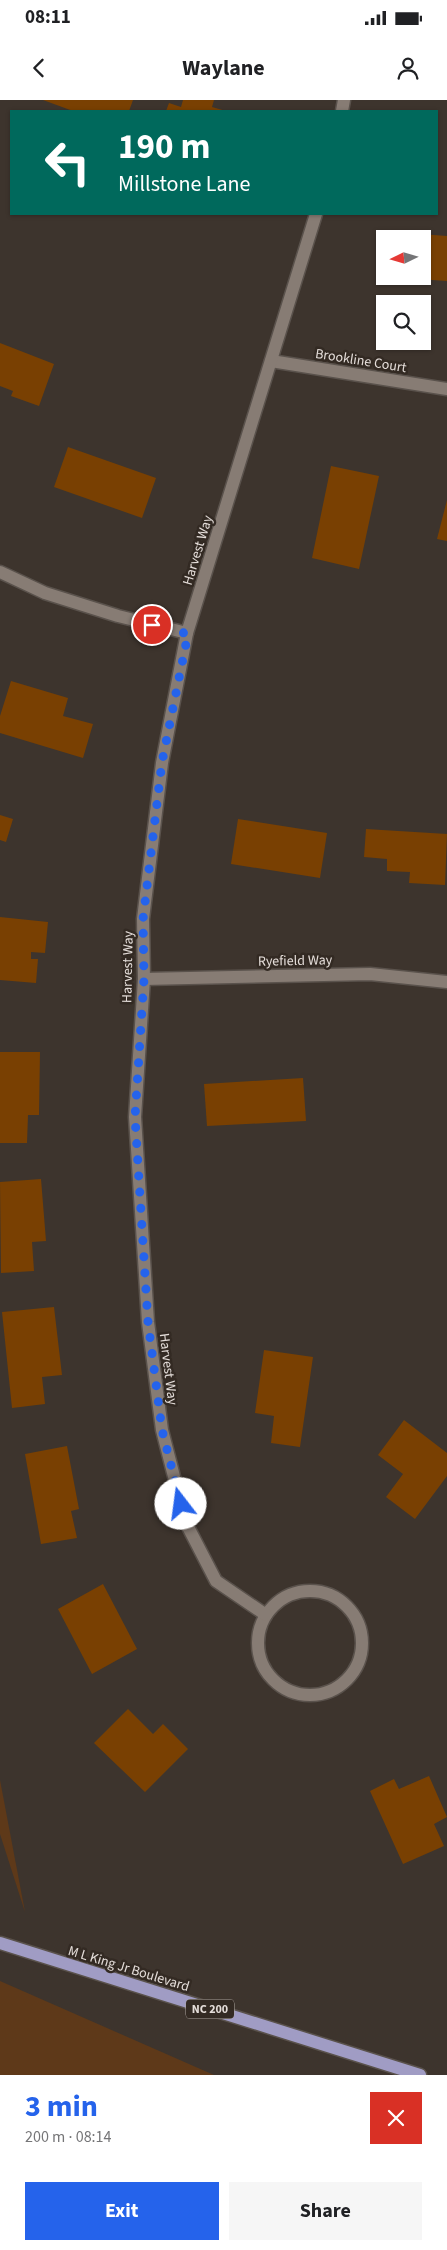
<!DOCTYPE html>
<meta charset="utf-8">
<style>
:root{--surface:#fff;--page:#f6f6f6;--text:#202124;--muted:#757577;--accent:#2563eb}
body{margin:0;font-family:"Source Sans 3",sans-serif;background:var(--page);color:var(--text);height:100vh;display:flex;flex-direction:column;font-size:19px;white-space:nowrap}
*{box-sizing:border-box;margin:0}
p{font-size:16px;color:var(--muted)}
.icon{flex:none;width:28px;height:28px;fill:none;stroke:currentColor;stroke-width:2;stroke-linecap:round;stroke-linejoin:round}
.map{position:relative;height:1975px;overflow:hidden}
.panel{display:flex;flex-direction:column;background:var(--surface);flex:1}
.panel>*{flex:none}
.banner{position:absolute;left:10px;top:10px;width:428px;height:105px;border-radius:0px;box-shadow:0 1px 4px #0004;background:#00695c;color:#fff;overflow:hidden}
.needle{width:32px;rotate:265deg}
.controls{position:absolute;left:376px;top:130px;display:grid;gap:10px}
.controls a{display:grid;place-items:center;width:55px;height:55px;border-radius:0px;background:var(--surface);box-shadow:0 1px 4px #0004;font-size:25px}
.pin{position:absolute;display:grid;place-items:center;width:42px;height:42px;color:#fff;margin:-21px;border:2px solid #fff;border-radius:50%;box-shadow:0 1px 5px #0007}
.me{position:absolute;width:55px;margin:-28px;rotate:345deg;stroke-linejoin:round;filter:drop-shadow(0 0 4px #0008)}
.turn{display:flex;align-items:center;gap:18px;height:105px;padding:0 25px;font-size:22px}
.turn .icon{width:65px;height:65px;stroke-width:2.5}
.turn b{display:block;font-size:35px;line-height:42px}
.round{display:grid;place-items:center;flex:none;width:52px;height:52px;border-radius:0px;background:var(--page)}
.headline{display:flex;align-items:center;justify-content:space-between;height:85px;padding:0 25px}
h1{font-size:30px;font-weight:700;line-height:38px;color:var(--accent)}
.primary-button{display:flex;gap:10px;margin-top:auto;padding:10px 25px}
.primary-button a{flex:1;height:58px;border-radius:0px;background:var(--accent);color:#fff;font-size:20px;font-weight:700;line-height:58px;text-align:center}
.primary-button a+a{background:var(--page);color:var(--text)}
.status{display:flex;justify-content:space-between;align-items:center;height:35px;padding:0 25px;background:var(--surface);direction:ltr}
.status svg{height:14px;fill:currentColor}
header{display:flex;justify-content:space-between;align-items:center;height:65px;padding:0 25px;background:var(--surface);font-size:22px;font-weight:700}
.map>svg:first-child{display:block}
.green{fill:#5e3919}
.building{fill:#794002}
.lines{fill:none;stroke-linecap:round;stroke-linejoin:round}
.minor-casing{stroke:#5a524c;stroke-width:15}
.major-casing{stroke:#5a524c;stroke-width:15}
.minor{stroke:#877c74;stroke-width:12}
.major{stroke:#a09cc4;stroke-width:12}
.route{stroke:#2563eb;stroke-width:9;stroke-dasharray:0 16.2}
.labels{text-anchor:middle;stroke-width:5;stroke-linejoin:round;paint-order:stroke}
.shield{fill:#332a23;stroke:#afa7a2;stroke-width:1}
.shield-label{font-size:12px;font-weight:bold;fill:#e4ddd9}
.street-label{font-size:14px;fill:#e4ddd9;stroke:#332a23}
</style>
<div class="status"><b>08:11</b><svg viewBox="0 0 49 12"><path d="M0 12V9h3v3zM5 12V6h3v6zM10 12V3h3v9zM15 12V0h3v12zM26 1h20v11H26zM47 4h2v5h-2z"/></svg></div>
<header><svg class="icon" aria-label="back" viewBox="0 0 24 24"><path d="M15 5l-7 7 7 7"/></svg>Waylane<svg class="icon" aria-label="person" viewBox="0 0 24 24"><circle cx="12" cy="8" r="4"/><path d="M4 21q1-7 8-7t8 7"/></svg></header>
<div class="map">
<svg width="447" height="1975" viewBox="0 0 447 1975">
<rect width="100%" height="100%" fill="#3d342d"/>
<!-- green -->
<g class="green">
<polygon points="0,1680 25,1812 0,1734"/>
<polygon points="0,1881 214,1975 0,1975"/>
</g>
<!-- building -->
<g class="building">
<polygon points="43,0 133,0 129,11 73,11"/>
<polygon points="183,0 214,0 212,7 226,11 166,11 169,3 181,7"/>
<polygon points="381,131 447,136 447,181 403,178 422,176 422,139 385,139 385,176 377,175"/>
<polygon points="0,243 54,264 39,306 11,296 13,291 0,286"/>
<polygon points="68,347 156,378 142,418 54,387"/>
<polygon points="331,366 379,376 359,469 312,458"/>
<polygon points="447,400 447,441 437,439"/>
<polygon points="11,581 68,598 63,616 93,624 83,658 0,633 0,616"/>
<polygon points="0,715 13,719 6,742 0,740"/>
<polygon points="238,719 327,733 320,778 231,764"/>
<polygon points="366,729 447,734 445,785 409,783 410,772 387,771 387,759 364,757"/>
<polygon points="0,817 48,822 45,853 31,852 31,859 38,859 36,883 0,880"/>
<polygon points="0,952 40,952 39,1015 28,1015 27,1043 0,1043"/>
<polygon points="303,978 306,1021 207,1026 204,984"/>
<polygon points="41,1079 46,1141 32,1142 34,1171 1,1173 0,1082"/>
<polygon points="54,1207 62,1275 42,1277 45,1304 12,1308 2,1212"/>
<polygon points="264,1250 313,1257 300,1347 271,1343 274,1316 255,1313"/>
<polygon points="404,1320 447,1353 447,1376 415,1419 386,1397 403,1374 378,1355"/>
<polygon points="67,1346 79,1409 71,1411 77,1438 41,1444 25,1354"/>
<polygon points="103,1484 137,1549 92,1574 58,1509"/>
<polygon points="128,1609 153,1634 163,1624 188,1649 145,1692 94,1643"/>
<polygon points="429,1676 447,1717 434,1724 444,1746 403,1764 370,1691 394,1679 399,1689"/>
</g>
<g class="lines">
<!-- minor casing -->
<g class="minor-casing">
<g id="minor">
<polyline points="342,11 344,0"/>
<polyline points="271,261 447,289"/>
<polyline points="0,472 45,493 118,516 187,533"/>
<polyline points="144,879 370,874 447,882"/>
<circle cx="310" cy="1543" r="52"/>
<polyline points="266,1515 216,1481 186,1423 162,1330 148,1222 135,1017 144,879 143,819 162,663 187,533 316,114"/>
</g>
</g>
<!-- major casing -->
<g class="major-casing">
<polyline id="major" points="0,1843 420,1975"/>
</g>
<!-- minor -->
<use href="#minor" class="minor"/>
<!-- major -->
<use href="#major" class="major"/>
</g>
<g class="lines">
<!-- route -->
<polyline class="route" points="152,525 188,534 162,662 143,819 144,879 135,1017 148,1222 162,1330 181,1404"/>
</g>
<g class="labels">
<!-- shield labels -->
<rect class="shield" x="186" y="1899.5" width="48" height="19" rx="4"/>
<g class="shield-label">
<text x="210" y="1913">NC 200</text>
</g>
<!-- street labels -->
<g class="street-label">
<text transform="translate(361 260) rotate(9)" y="5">Brookline Court</text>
<text transform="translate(197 450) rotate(-73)" y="5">Harvest Way</text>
<text transform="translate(295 860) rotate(-1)" y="5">Ryefield Way</text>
<text transform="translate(127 867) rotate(-89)" y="5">Harvest Way</text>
<text transform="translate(169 1269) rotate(83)" y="5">Harvest Way</text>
<text transform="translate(129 1868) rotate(17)" y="5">M L King Jr Boulevard</text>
</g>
</g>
</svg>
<div class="controls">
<a><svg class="needle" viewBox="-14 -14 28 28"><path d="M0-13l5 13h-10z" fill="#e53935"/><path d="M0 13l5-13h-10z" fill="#757577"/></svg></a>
<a><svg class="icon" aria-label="search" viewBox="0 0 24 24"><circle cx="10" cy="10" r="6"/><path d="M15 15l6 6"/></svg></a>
</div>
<div class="pin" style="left:152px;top:525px;background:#d93025"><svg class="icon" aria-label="arrive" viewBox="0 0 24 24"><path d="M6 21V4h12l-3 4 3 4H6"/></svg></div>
<svg class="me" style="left:181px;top:1404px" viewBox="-20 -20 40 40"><circle r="19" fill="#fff"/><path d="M0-13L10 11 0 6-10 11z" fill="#2563eb"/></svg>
<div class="banner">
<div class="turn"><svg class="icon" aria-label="left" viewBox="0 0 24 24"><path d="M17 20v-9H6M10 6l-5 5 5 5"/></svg><div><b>190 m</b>Millstone Lane</div></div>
</div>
</div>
<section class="panel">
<div class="headline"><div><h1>3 min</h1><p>200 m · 08:14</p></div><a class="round" style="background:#d93025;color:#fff"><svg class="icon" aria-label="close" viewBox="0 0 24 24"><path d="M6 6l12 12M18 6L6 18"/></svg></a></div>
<div class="primary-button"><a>Exit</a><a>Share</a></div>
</section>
